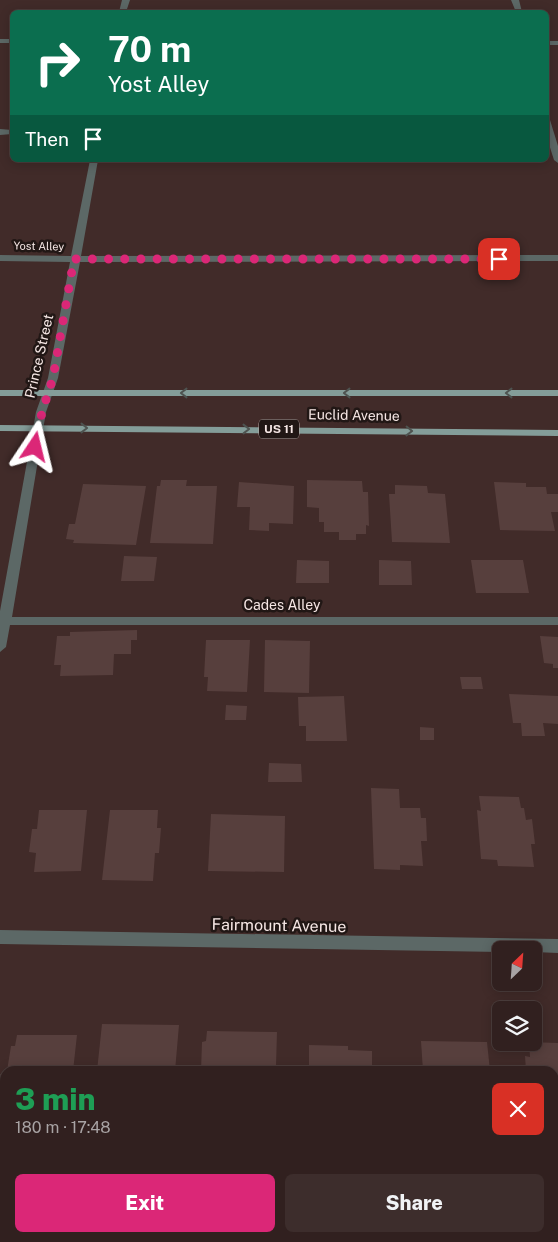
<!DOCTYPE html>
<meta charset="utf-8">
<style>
:root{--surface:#31201f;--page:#3d2d2c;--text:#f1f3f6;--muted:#a8a3a4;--line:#4c3e3d;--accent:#db2777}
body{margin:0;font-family:"Public Sans",sans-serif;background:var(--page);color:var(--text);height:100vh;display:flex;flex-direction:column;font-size:19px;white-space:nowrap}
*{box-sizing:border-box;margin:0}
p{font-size:16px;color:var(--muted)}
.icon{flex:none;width:28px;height:28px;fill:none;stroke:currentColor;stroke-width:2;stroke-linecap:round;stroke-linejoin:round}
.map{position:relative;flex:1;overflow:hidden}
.panel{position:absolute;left:0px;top:1066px;width:559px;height:176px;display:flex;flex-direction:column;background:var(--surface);border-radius:15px 15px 0 0;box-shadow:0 2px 12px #0003,0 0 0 1px var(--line)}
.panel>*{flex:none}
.banner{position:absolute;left:10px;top:10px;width:539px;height:152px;border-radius:8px;box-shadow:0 2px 12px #0003,0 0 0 1px var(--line);background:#0b6e4f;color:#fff;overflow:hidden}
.needle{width:32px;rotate:25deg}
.fabs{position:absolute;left:492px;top:941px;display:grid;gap:10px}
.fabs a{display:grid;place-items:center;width:50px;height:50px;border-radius:8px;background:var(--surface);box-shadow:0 2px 12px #0003,0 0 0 1px var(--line);font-size:25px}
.pin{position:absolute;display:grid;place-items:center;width:42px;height:42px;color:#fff;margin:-21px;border-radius:10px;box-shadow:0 2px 8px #0006}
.me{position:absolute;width:55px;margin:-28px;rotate:10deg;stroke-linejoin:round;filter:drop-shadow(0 0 4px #0008)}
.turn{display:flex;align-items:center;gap:18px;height:105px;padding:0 15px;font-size:22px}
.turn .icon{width:65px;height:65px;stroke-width:2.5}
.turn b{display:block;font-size:35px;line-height:42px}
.then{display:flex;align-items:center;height:48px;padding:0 15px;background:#0003;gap:10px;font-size:19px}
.round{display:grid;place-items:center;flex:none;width:52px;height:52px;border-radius:8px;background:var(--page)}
.head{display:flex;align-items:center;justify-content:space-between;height:85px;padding:0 15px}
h1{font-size:30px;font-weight:800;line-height:38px;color:#1e9e55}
.button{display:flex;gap:10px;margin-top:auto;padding:10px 15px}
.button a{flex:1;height:58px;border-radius:8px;background:var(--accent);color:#fff;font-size:20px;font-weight:800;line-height:58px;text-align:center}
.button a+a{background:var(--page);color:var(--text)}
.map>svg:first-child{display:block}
.building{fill:#573f3d}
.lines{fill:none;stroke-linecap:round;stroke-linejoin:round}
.minor{fill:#5c6866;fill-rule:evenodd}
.major{fill:#849d99;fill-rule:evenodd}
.oneway{stroke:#4e5350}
.route{stroke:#db2777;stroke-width:9;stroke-dasharray:0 16.2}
.labels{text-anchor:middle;stroke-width:5;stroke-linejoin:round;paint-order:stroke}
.far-street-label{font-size:11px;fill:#f6e7e5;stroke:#211715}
.shield{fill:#211715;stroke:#b6a9a7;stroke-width:1}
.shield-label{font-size:12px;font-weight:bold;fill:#f6e7e5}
.street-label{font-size:14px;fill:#f6e7e5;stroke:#211715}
.near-street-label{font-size:16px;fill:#f6e7e5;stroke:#211715}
</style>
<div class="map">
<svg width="558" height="1242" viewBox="0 0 558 1242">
<rect width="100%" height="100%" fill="#412b29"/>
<!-- building -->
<g class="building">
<polygon points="161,480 187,480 186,486 217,486 213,544 150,543 157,486 160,486"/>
<polygon points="307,480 362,481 363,492 368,492 369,526 366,525 366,534 356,534 356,540 339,540 339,532 324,532 324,522 319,522 319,508 307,507"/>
<polygon points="239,482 294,486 293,524 269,523 269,531 249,530 250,507 237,507"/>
<polygon points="494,482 526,483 526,487 546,487 547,494 558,494 558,512 551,512 555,531 500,530"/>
<polygon points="83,484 146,486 136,545 73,543 74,540 66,539 69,524 75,524"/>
<polygon points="395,485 427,486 428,493 445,494 450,543 392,542 389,494 395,494"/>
<polygon points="124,556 157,557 154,581 121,581"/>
<polygon points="297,560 329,561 329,583 296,583"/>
<polygon points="379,560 411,561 412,585 379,585"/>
<polygon points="471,560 523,560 529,593 476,593"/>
<polygon points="137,630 137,640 131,640 131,654 114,654 113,675 60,676 61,665 54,665 57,636 70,636 70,632"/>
<polygon points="540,636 558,637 558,668 553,668 553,664 544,663"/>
<polygon points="206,640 250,640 247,692 207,691 208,677 204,677"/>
<polygon points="265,640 310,641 309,693 264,692"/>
<polygon points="460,677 481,677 483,689 462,689"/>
<polygon points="509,694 558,696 558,724 543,723 545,736 522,736 521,723 513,723"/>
<polygon points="344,696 347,741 306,741 306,726 299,726 298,697"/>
<polygon points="226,705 247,706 246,720 225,720"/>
<polygon points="420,727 434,728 434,740 420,740"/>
<polygon points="269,763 301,764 302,782 268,782"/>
<polygon points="371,788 399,789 400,808 420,808 421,818 426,818 427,841 421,841 423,866 400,865 400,870 374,869"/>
<polygon points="479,796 519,797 521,808 524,808 526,820 532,819 535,844 531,844 534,867 498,866 497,860 481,859 477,810 481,811"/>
<polygon points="39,810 87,810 81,871 34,872 36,853 29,852 32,829 37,829"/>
<polygon points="110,810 158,810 157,828 161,828 159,853 155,853 153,881 102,880"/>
<polygon points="211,814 285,816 284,872 208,871"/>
<polygon points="102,1024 179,1025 175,1071 97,1071"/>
<polygon points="207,1031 277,1032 276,1066 281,1071 201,1071 202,1042 206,1041"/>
<polygon points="17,1035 77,1035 73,1071 7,1071 11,1046 15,1046"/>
<polygon points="421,1041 487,1042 490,1071 423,1071"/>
<polygon points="529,1042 558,1043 558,1153 554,1153 554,1071 526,1071 525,1056 530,1057"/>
<polygon points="309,1045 348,1046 348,1050 372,1051 372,1071 309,1071"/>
<rect x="0" y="1074" width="5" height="81"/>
<polygon points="436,1238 504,1238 505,1242 436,1242"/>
</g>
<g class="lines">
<!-- minor -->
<g class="minor">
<polygon points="122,0 130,0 126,12 119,12"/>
<polygon points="511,0 519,0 522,12 516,12"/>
<rect x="0" y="39" width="12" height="4"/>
<rect x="546" y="41" width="12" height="4"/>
<polygon points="546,118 550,120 558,146 558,163 554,160 546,135"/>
<polygon points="0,129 12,130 12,134 0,135"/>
<polygon points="90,160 98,160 81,256 558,255 558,261 80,262 58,378 46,412 12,617 558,617 558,625 10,625 6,647 0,652 0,611 36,412 48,378 70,262 0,261 0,255 71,256"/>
<polygon points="0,930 558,939 558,953 534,952 534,950 501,950 501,952 0,944"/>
</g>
<!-- major -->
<g class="major">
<rect x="0" y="390" width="558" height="6"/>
<polygon points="0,425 558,430 558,436 0,431"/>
</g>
</g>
<!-- one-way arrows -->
<defs><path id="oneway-chevron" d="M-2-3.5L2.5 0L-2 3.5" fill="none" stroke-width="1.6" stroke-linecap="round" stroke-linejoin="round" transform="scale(1.25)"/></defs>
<g class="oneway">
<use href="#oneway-chevron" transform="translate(184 393) rotate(-180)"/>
<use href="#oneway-chevron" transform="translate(347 393) rotate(-180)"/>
<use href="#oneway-chevron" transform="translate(509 393) rotate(180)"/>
<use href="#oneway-chevron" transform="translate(84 428)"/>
<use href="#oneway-chevron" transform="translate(246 429)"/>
<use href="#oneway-chevron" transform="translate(409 431) rotate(1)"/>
</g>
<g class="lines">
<!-- route -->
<polyline class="route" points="35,447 42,412 53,378 74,259 499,259"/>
</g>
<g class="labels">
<!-- far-street labels -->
<g class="far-street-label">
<text transform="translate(39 246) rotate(1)" y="4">Yost Alley</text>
</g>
<!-- shield labels -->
<rect class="shield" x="259" y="419.5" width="40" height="19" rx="4"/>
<g class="shield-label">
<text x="279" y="433">US 11</text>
</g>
<!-- street labels -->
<g class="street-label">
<text transform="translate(39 356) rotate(-77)" y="5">Prince Street</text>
<text transform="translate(354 415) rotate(1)" y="5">Euclid Avenue</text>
<text x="282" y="610">Cades Alley</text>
</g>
<!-- near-street labels -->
<g class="near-street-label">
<text transform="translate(279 925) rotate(1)" y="6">Fairmount Avenue</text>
</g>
</g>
</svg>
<div class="fabs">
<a><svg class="needle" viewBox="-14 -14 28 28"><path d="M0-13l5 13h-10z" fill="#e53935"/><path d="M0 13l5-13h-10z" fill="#a8a3a4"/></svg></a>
<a><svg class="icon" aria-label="layers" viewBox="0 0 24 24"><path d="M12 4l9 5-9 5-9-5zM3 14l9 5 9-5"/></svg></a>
</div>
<div class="pin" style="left:499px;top:259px;background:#d93025"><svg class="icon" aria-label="arrive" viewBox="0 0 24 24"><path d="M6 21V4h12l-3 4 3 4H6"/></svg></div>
<svg class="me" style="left:35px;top:447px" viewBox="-20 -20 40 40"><path d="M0-17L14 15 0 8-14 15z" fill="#db2777" stroke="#fff" stroke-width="4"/></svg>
<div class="banner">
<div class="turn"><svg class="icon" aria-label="right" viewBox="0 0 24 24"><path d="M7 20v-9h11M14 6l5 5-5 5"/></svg><div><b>70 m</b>Yost Alley</div></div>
<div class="then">Then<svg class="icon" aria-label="arrive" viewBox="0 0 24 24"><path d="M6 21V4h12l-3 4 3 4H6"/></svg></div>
</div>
<section class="panel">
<div class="head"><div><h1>3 min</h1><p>180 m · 17:48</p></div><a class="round" style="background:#d93025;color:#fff"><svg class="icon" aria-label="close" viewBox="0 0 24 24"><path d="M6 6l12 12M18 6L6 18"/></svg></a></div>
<div class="button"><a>Exit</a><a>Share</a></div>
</section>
</div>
